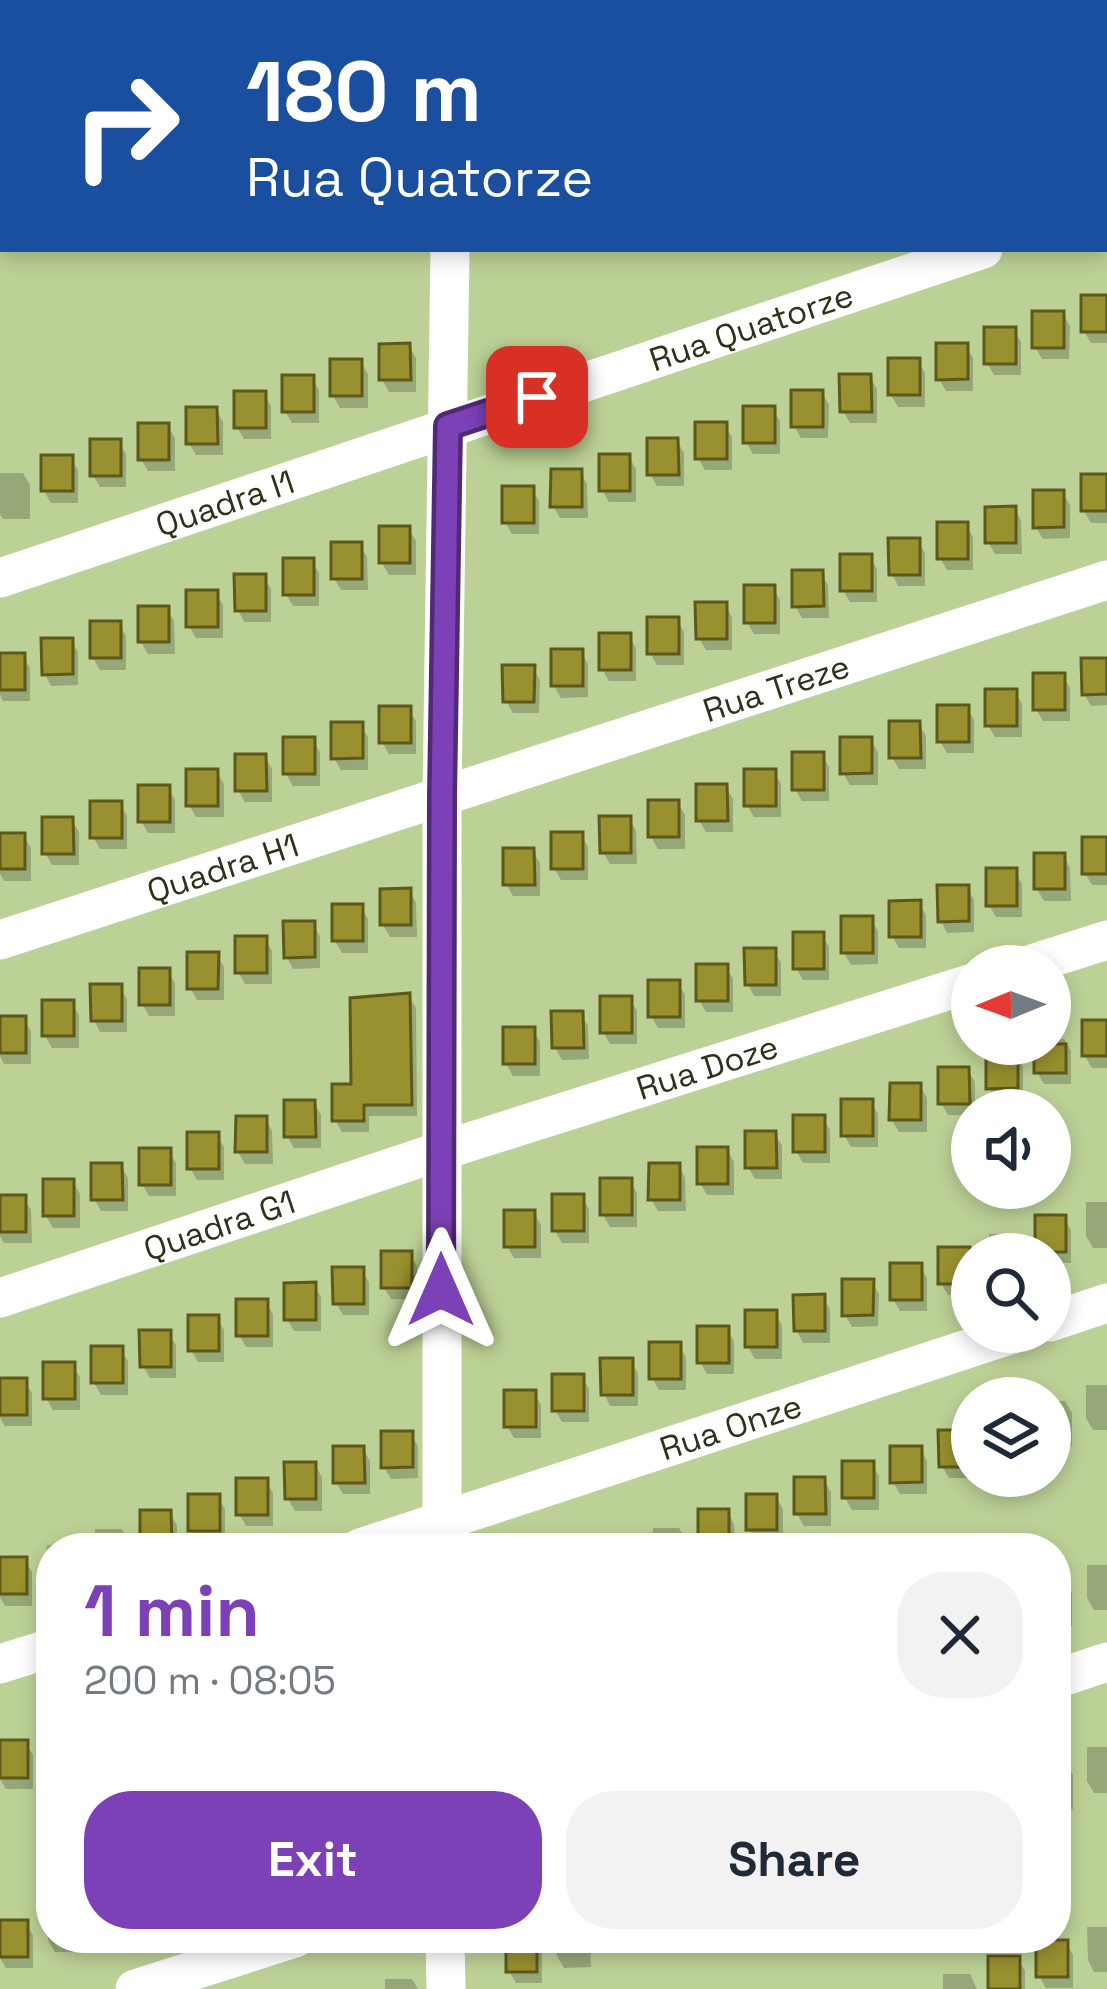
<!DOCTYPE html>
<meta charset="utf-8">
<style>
:root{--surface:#fff;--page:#f2f2f3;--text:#1f2937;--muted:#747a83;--accent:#7d41b7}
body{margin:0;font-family:"Space Grotesk",sans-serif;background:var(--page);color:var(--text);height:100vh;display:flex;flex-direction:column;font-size:45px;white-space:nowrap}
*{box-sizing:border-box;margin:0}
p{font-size:39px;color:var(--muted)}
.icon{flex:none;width:66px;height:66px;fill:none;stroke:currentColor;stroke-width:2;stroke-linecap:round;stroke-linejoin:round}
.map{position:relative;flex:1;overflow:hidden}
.details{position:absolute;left:36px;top:1533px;width:1035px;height:420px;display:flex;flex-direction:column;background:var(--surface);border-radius:48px;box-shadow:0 6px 18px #0003}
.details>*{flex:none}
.guide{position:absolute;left:0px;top:0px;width:1107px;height:252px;box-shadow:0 6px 18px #0003;background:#1a4fa0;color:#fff;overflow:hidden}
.needle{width:78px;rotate:269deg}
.controls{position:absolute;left:951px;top:945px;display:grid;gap:24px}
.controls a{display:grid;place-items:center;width:120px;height:120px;border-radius:50%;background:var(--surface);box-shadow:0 6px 18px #0003;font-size:60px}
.pin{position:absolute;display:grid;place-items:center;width:102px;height:102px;color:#fff;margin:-51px;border-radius:24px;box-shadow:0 6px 18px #0006}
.me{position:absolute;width:132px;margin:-66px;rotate:0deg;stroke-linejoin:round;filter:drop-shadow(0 0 9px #0008)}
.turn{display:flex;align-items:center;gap:42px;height:252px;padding:0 48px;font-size:54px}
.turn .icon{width:156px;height:156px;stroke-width:2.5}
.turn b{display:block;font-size:84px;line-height:102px}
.round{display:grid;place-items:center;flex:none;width:126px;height:126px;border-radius:48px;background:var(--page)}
.overview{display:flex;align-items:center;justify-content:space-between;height:204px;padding:0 48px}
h1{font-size:72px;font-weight:700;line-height:90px;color:var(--accent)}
.action{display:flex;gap:24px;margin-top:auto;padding:24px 48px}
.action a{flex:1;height:138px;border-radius:48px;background:var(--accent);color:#fff;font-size:48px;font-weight:700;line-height:138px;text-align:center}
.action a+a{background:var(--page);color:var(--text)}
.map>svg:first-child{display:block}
.forest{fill:#749418}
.shadow{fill:#0003}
.building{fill:#99902f;stroke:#5e591a;stroke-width:3}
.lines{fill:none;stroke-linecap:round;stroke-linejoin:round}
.street{stroke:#fff;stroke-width:39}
.route-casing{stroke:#512a77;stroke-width:30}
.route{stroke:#7d41b7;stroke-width:21}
.labels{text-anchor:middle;stroke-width:12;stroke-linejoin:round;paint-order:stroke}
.street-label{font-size:33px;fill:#2a321a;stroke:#c9dea3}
</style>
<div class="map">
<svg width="1107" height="1989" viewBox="0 0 1107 1989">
<rect width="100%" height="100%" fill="#bcd196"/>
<!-- forest -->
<polygon class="forest" points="0,0 250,0 250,3 3,3 3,160 0,161"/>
<!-- shadow -->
<g class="shadow">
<polygon points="1107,298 1107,343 1091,343 1084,331"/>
<polygon points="1063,314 1070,326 1069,359 1042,359 1035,347"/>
<polygon points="1014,330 1021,342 1021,375 994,375 987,363"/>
<polygon points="409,346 416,358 416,392 389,392 382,380"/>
<polygon points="966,346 973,358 973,391 946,391 939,379"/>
<polygon points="918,361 925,373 925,407 898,407 891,395"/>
<polygon points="361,362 368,374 368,408 340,408 333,396"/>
<polygon points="870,377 877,389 877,423 850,423 843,411"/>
<polygon points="312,378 319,390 319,423 292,423 285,411"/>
<polygon points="822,393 829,405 828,438 801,438 794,426"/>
<polygon points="264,394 271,406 271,439 244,439 237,427"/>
<polygon points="773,409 780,421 780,454 753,454 746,442"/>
<polygon points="216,410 223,422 223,455 196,455 189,443"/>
<polygon points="725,425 732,437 732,470 705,470 698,458"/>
<polygon points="168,426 175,438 175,471 148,471 141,459"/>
<polygon points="677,441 684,453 684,486 657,486 650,474"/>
<polygon points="119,442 126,454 126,487 100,487 93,475"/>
<polygon points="629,457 636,469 636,502 609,502 602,490"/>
<polygon points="71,458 78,470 78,503 51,503 44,491"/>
<polygon points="580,472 587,484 588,518 560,518 553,506"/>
<polygon points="0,473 23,473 30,485 30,519 3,519 0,514"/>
<polygon points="1107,477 1107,523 1091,523 1084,511"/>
<polygon points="532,489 539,501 539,534 512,534 505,522"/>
<polygon points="1063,493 1070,505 1070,538 1043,539 1036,527"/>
<polygon points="1015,509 1021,521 1022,554 995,554 988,542"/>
<polygon points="966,525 973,537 973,570 947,570 940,558"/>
<polygon points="409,529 416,541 416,575 389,575 382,563"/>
<polygon points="918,541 925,553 925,586 898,586 892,574"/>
<polygon points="360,545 367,557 368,590 341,590 334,578"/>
<polygon points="870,557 877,569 877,602 850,602 843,590"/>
<polygon points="312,561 319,573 319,606 293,606 286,594"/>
<polygon points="821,573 828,585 829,618 802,618 795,606"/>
<polygon points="264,577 271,589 271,622 244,622 238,610"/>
<polygon points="773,588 780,600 780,634 754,634 747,622"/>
<polygon points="216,593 223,605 223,638 196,638 189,626"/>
<polygon points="725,605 732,617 732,650 706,650 699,638"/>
<polygon points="167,609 174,621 175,654 148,654 141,642"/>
<polygon points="677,620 684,632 684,665 657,665 650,653"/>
<polygon points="119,624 126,636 126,670 100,670 93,658"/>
<polygon points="629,636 636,648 636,681 609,681 602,669"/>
<polygon points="71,640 78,652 78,685 51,686 45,674"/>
<polygon points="581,652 588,664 588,697 561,698 554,686"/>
<polygon points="0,656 23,656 30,668 30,701 3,701 0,695"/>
<polygon points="1107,661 1107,705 1091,706 1084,694"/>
<polygon points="533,668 540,680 539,713 513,713 506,701"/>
<polygon points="1063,676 1070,688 1070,721 1043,721 1036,709"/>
<polygon points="1015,692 1022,704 1022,737 995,737 988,725"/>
<polygon points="967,708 974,720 974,753 947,753 940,741"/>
<polygon points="409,709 416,721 416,754 389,754 382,742"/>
<polygon points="919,724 926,736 926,769 899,769 892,757"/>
<polygon points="361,725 368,737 368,770 341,770 334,758"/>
<polygon points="313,740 320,752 320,786 293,786 286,774"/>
<polygon points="871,740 878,752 878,785 850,785 843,773"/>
<polygon points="822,755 829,767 829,801 802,801 795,789"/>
<polygon points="265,757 272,769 272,802 245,802 238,790"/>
<polygon points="217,772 224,784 224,817 196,817 189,805"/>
<polygon points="774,772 781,784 781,817 754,817 747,805"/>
<polygon points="726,787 733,799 733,832 706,832 699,820"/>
<polygon points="168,788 175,800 175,833 148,833 141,821"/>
<polygon points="678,803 685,815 685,849 658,849 651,837"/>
<polygon points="120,804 127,816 127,849 100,849 93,837"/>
<polygon points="630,819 636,831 637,864 610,864 603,852"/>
<polygon points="72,820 79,832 79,865 52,865 45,853"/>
<polygon points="581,835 588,847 588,880 561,880 554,868"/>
<polygon points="0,836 24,836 31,848 31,881 4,881 0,874"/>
<polygon points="1107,840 1107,885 1092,885 1085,873"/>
<polygon points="533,851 540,863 540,896 513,896 506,884"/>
<polygon points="1064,856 1070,868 1071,901 1044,901 1037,889"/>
<polygon points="1015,872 1022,884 1022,917 996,917 989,905"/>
<polygon points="967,888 974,900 974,932 947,933 941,921"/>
<polygon points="410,891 416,903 417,937 390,937 383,925"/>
<polygon points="919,903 926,915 926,948 899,948 892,936"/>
<polygon points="361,907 368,919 368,953 342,953 335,941"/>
<polygon points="871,919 878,931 878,964 851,965 844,953"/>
<polygon points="313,924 320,936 320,968 293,969 287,957"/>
<polygon points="822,935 829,947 829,980 803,980 796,968"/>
<polygon points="265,939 272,951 272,984 245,984 238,972"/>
<polygon points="774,951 781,963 781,996 754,996 748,984"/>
<polygon points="217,955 224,967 224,1000 197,1000 190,988"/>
<polygon points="726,967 733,979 733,1012 706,1012 699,1000"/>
<polygon points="168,971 175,983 175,1016 149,1016 142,1004"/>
<polygon points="678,983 685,995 685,1028 658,1028 651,1016"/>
<polygon points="120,987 127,999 127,1032 100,1032 94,1020"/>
<polygon points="409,996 416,1008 417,1116 369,1116 369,1132 342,1132 335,1120"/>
<polygon points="630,999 637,1011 637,1044 610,1044 603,1032"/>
<polygon points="72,1003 79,1015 79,1048 52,1048 45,1036"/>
<polygon points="581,1014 588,1026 589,1059 562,1060 555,1048"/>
<polygon points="0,1019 24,1019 31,1031 31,1064 4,1064 0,1056"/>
<polygon points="1107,1023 1107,1068 1092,1068 1085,1056"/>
<polygon points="533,1030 540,1042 540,1076 513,1076 506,1064"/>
<polygon points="1050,1039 1064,1039 1071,1051 1071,1084 1044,1084 1037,1072 1037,1044 1050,1044"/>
<polygon points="1016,1055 1023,1067 1023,1099 996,1100 989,1088"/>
<polygon points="968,1070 975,1082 975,1110 972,1110 972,1115 948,1115 941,1103"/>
<polygon points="920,1086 927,1098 927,1132 899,1132 892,1120"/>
<polygon points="871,1102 878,1114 878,1147 851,1147 844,1135"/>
<polygon points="314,1103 321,1115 321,1148 294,1148 287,1136"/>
<polygon points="823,1118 830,1130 830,1163 803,1163 796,1151"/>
<polygon points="266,1119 272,1131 273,1164 245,1164 238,1152"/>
<polygon points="775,1134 782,1146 782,1179 755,1179 748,1167"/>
<polygon points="217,1135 224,1147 224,1180 197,1180 190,1168"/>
<polygon points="727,1150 734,1162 734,1195 707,1195 700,1183"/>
<polygon points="169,1151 176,1163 176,1196 149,1196 142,1184"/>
<polygon points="121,1166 128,1178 128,1211 101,1211 94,1199"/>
<polygon points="679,1166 685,1178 686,1211 658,1211 651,1199"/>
<polygon points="630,1181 637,1193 637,1227 610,1227 603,1215"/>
<polygon points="73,1182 80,1194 80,1228 53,1228 46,1216"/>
<polygon points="582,1197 589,1209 589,1243 562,1243 555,1231"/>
<polygon points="0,1198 24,1198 31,1210 32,1243 4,1243 0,1236"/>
<polygon points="1086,1202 1107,1202 1107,1248 1093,1248 1086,1236"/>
<polygon points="534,1213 541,1225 541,1258 514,1258 507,1246"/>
<polygon points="1064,1218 1071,1230 1071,1263 1050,1263 1050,1254 1039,1254 1038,1251"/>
<polygon points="989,1234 1016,1234 1023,1246 1023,1254 990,1254"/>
<polygon points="968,1250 972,1257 972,1295 948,1295 941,1283"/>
<polygon points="410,1254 417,1266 417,1299 391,1299 384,1287"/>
<polygon points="920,1266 927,1278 927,1311 900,1311 893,1299"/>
<polygon points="362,1270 369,1282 369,1315 343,1315 336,1303"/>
<polygon points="872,1282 879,1294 878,1326 852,1327 845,1315"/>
<polygon points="314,1285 321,1297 321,1331 294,1331 287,1319"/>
<polygon points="823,1297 830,1309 830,1343 803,1343 797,1331"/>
<polygon points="266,1302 273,1314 273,1347 246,1347 239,1335"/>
<polygon points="775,1313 782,1325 782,1359 755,1359 748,1347"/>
<polygon points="217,1318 224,1330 224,1362 198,1362 191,1350"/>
<polygon points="727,1329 734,1341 734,1374 707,1374 700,1362"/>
<polygon points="169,1333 176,1345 176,1378 150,1378 143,1366"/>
<polygon points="679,1345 686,1357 686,1390 659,1390 652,1378"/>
<polygon points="121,1349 128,1361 128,1395 101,1395 94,1383"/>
<polygon points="631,1361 638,1373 638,1406 610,1406 604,1394"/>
<polygon points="73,1365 80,1377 80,1410 53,1410 46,1398"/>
<polygon points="582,1377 589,1389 589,1422 562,1422 555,1410"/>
<polygon points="0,1381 25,1381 32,1393 32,1426 5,1426 0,1418"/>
<polygon points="1086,1385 1107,1385 1107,1430 1093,1430 1086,1418"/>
<polygon points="534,1393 541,1405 541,1438 514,1438 507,1426"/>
<polygon points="1050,1401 1065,1401 1072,1413 1072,1446 1050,1446"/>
<polygon points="969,1433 972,1439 972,1476 976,1478 949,1478 942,1466"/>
<polygon points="411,1434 418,1446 418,1478 391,1479 384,1467"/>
<polygon points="363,1449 370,1461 370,1494 343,1494 336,1482"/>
<polygon points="921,1449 927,1461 927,1494 900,1494 893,1482"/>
<polygon points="872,1464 879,1476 879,1510 852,1510 845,1498"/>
<polygon points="315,1465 322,1477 322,1511 295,1511 288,1499"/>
<polygon points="824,1480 831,1492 831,1526 804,1526 797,1514"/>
<polygon points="266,1481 273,1493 273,1526 246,1526 239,1514"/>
<polygon points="218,1497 225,1509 225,1542 198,1542 191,1530"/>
<polygon points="776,1497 783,1509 783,1541 756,1541 749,1529"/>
<polygon points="728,1512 734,1524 735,1548 702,1548 701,1545"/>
<polygon points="170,1513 177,1525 177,1548 144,1548 143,1546"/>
<polygon points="653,1528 679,1528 686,1540 686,1548 652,1548"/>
<polygon points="95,1529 122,1529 129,1541 129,1548 95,1548"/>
<polygon points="604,1544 631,1544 633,1548 604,1548"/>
<polygon points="47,1545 73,1545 75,1548 51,1548 51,1585 47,1578"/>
<polygon points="0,1560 25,1560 32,1572 32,1606 5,1606 0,1597"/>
<polygon points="1087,1565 1107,1565 1107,1610 1094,1610 1087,1598"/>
<polygon points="1056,1580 1065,1580 1072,1592 1072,1626 1056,1626"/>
<polygon points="47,1727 51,1727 51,1768 47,1761"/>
<polygon points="0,1743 26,1743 33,1755 33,1789 6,1789 0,1779"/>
<polygon points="1087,1747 1107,1747 1107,1793 1094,1793 1087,1781"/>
<polygon points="1056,1763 1066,1763 1073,1775 1073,1809 1056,1809"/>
<polygon points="47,1907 51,1907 51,1938 81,1938 81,1952 55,1952 48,1940"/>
<polygon points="0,1923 26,1923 33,1935 33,1968 6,1968 0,1958"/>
<polygon points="1087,1927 1107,1927 1107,1972 1094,1972 1088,1960"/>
<polygon points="509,1938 535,1938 542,1950 542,1983 516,1983 509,1971"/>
<polygon points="557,1938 590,1938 591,1967 564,1968 557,1956"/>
<polygon points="605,1938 639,1938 639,1951 612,1951"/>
<polygon points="1066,1943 1073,1955 1073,1988 1046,1988 1039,1976"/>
<polygon points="1018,1959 1025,1971 1025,1989 991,1989"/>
<polygon points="943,1974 970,1974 977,1989 943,1989"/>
<polygon points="385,1979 412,1979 418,1989 385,1989"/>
</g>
<!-- building -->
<g class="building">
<rect x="1081" y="295" width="26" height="37"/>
<rect x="1032" y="311" width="32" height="37"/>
<rect x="984" y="327" width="32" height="37"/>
<polygon points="410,343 411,380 379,380 379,344"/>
<polygon points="936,343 968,343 968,379 936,380"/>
<rect x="888" y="358" width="32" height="37"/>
<rect x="330" y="359" width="32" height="37"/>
<polygon points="839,374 871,374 872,412 840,412"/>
<rect x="282" y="375" width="32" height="37"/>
<rect x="791" y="390" width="32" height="37"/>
<rect x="234" y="391" width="32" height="37"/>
<rect x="743" y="406" width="32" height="37"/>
<polygon points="186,407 217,407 218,444 186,444"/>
<rect x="695" y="422" width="32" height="37"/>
<rect x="138" y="423" width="31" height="37"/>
<polygon points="647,438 678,438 679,475 647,475"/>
<rect x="90" y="439" width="31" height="37"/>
<rect x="599" y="454" width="31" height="37"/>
<rect x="41" y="455" width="32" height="36"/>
<polygon points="551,469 582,469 582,507 550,507"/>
<rect x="1081" y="474" width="26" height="37"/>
<rect x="502" y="486" width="32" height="37"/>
<polygon points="1033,490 1064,490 1064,527 1033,528"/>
<polygon points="1016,506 1016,543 985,543 985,507"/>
<rect x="937" y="522" width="31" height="37"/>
<rect x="379" y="526" width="31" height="37"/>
<polygon points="888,538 920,538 920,575 889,575"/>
<rect x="331" y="542" width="31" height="37"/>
<rect x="840" y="554" width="32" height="37"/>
<rect x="283" y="558" width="31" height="37"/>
<polygon points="792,570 823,570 824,606 792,607"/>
<polygon points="234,574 266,574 266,611 235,611"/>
<rect x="744" y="585" width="31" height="38"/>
<rect x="186" y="590" width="32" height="37"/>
<polygon points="695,602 727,602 727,639 696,639"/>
<rect x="138" y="606" width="31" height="36"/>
<rect x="647" y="617" width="32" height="37"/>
<rect x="90" y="621" width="31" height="37"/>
<rect x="599" y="633" width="32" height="37"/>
<polygon points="41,638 73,638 73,674 42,675"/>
<rect x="551" y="649" width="32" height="37"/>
<rect x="0" y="653" width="25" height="37"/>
<polygon points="1081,658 1107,658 1107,694 1082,695"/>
<polygon points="502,665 535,665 534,702 503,702"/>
<rect x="1033" y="673" width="32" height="37"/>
<rect x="985" y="689" width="32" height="37"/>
<rect x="937" y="705" width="32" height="37"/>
<rect x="379" y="706" width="32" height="37"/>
<polygon points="889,721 920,721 921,758 889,758"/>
<polygon points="331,722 363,722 363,758 331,759"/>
<rect x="283" y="737" width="32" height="37"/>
<polygon points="840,737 872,737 872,773 840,774"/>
<rect x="792" y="752" width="32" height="38"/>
<polygon points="235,754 266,754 267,791 235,791"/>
<rect x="186" y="769" width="32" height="37"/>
<rect x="744" y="769" width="32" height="37"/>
<polygon points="696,784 727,784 728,821 696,821"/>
<rect x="138" y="785" width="32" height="37"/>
<rect x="648" y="800" width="31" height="37"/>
<rect x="90" y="801" width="32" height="37"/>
<polygon points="599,816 631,816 631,853 600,853"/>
<polygon points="42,817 73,817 74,854 42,854"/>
<rect x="551" y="832" width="32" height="37"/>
<rect x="0" y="833" width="25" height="36"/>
<rect x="1082" y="837" width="25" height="37"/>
<polygon points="503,848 534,848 535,885 503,885"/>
<rect x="1034" y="853" width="31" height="36"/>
<rect x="986" y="868" width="31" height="38"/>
<polygon points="937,885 969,885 969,921 938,922"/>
<polygon points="411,888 411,925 380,925 380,889"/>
<polygon points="921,900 921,937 889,937 889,901"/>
<rect x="332" y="904" width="31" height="37"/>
<rect x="841" y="916" width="32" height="37"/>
<polygon points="283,921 315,921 315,957 284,958"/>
<rect x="793" y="932" width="31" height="37"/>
<rect x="235" y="936" width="32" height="37"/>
<polygon points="744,948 776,948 776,985 745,985"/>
<polygon points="187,952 219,952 218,989 187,989"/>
<rect x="696" y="964" width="32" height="37"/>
<rect x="139" y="968" width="31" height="37"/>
<rect x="648" y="980" width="32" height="37"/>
<polygon points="90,984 122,984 122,1021 91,1021"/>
<polygon points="410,993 412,1105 364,1105 364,1121 332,1121 332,1084 351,1084 350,998"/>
<rect x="600" y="996" width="32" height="37"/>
<rect x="42" y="1000" width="32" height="36"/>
<polygon points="551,1011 583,1011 584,1048 552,1048"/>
<rect x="0" y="1016" width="26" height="37"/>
<rect x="1082" y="1020" width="25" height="36"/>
<rect x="503" y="1027" width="32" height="37"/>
<rect x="1034" y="1044" width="32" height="29"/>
<polygon points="986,1052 1018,1052 1018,1088 986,1089"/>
<polygon points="938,1067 969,1067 970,1104 938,1104"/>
<polygon points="890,1083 921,1083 921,1120 889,1120"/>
<rect x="841" y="1099" width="32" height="37"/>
<polygon points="284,1100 315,1100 316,1137 284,1137"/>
<rect x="793" y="1115" width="32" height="37"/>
<polygon points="236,1116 267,1116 267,1152 235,1152"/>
<polygon points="745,1131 776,1131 777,1168 745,1168"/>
<rect x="187" y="1132" width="32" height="37"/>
<rect x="697" y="1147" width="31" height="37"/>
<rect x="139" y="1148" width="32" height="37"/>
<polygon points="91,1163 122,1163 123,1200 91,1200"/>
<polygon points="649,1163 680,1163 680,1200 648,1200"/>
<rect x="600" y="1178" width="32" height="37"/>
<rect x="43" y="1179" width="31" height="37"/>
<rect x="552" y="1194" width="32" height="37"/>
<rect x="0" y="1195" width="26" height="37"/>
<rect x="504" y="1210" width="31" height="37"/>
<rect x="1035" y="1215" width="31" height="37"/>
<rect x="938" y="1247" width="32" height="37"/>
<rect x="381" y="1251" width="31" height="37"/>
<rect x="890" y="1263" width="32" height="37"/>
<polygon points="332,1267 364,1267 364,1304 333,1304"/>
<polygon points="842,1279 874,1279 873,1315 842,1316"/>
<polygon points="316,1282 316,1320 284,1320 284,1283"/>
<polygon points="825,1294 825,1331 794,1331 793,1295"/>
<rect x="236" y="1299" width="32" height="37"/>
<rect x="745" y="1310" width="32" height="37"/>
<rect x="188" y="1315" width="31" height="36"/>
<rect x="697" y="1326" width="32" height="37"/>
<polygon points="139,1330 171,1330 171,1367 140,1367"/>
<rect x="649" y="1342" width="32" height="37"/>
<rect x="91" y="1346" width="32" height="37"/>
<polygon points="600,1358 633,1358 633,1395 601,1395"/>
<rect x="43" y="1362" width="32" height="37"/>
<rect x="552" y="1374" width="32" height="37"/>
<rect x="0" y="1378" width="27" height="37"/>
<rect x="504" y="1390" width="32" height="37"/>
<polygon points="938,1430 970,1430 970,1467 939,1467"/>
<polygon points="381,1431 413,1431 413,1467 381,1468"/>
<polygon points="333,1446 364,1446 365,1483 333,1483"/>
<polygon points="890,1446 922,1446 922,1482 890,1483"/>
<rect x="842" y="1461" width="32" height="37"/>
<polygon points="284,1462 316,1462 316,1499 285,1499"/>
<polygon points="794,1477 825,1477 826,1514 794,1514"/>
<rect x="236" y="1478" width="32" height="37"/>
<rect x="188" y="1494" width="32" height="37"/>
<rect x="746" y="1494" width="31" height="36"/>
<rect x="698" y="1509" width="31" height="37"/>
<polygon points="140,1510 171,1510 172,1547 140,1547"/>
<rect x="0" y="1557" width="27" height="37"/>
<rect x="0" y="1740" width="28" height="38"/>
<rect x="0" y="1920" width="28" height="37"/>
<rect x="506" y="1938" width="31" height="34"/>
<rect x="1036" y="1940" width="32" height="37"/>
<rect x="988" y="1956" width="32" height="33"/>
</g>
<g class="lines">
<!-- street -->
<g class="street">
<polyline points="454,3 454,0"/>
<polyline points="1104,209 1107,208"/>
<polyline points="0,211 3,210"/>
<path id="s1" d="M0,578L983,249"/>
<path id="s2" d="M0,940L1107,580"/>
<polyline points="1025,966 1107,940"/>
<path id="s3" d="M0,1298L441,1151L972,983"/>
<polyline points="1050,1322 1107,1303"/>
<path id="s4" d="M360,1548L1019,1332"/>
<polyline points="442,1548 442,795 450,249"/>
<polyline points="0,1664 51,1648"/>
<polyline points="1056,1679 1107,1662"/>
<polyline points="445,1938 446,1989"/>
<polyline points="135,1989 295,1938"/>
</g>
</g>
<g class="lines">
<!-- route casing -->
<g class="route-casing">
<polyline id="route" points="441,1290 442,795 448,426 537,397"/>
</g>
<!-- route -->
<use href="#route" class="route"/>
</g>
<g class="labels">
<!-- street labels -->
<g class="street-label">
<text dy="12" stroke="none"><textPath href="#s1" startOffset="792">Rua Quatorze</textPath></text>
<text dy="12" stroke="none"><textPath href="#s1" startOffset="237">Quadra I1</textPath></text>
<text dy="12" stroke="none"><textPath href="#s2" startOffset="816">Rua Treze</textPath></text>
<text dy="12" stroke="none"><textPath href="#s2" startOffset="234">Quadra H1</textPath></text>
<text dy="12" stroke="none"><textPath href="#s3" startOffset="744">Rua Doze</textPath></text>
<text dy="12" stroke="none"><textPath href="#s3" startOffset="231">Quadra G1</textPath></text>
<text dy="12" stroke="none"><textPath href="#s4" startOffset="390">Rua Onze</textPath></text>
</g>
</g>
</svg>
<div class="controls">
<a><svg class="needle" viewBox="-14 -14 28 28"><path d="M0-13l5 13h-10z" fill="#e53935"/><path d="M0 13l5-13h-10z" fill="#747a83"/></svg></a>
<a><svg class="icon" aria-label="sound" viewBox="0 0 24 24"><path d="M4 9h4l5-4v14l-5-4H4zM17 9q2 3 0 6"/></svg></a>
<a><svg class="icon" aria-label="search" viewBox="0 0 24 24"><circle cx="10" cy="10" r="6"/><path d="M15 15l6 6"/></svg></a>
<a><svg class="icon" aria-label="layers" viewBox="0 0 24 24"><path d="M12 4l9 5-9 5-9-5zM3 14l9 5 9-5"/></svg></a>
</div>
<div class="pin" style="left:537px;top:397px;background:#d93025"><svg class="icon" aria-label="arrive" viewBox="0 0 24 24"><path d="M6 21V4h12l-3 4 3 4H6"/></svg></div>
<svg class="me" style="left:441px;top:1290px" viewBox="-20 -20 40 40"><path d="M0-17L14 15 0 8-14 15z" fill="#7d41b7" stroke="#fff" stroke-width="4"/></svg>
<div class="guide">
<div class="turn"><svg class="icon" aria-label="right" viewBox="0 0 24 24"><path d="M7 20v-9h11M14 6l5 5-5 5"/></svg><div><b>180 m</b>Rua Quatorze</div></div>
</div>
<section class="details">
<div class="overview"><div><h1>1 min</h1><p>200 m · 08:05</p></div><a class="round"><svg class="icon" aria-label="close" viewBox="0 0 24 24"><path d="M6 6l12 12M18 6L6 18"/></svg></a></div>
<div class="action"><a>Exit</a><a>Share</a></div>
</section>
</div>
